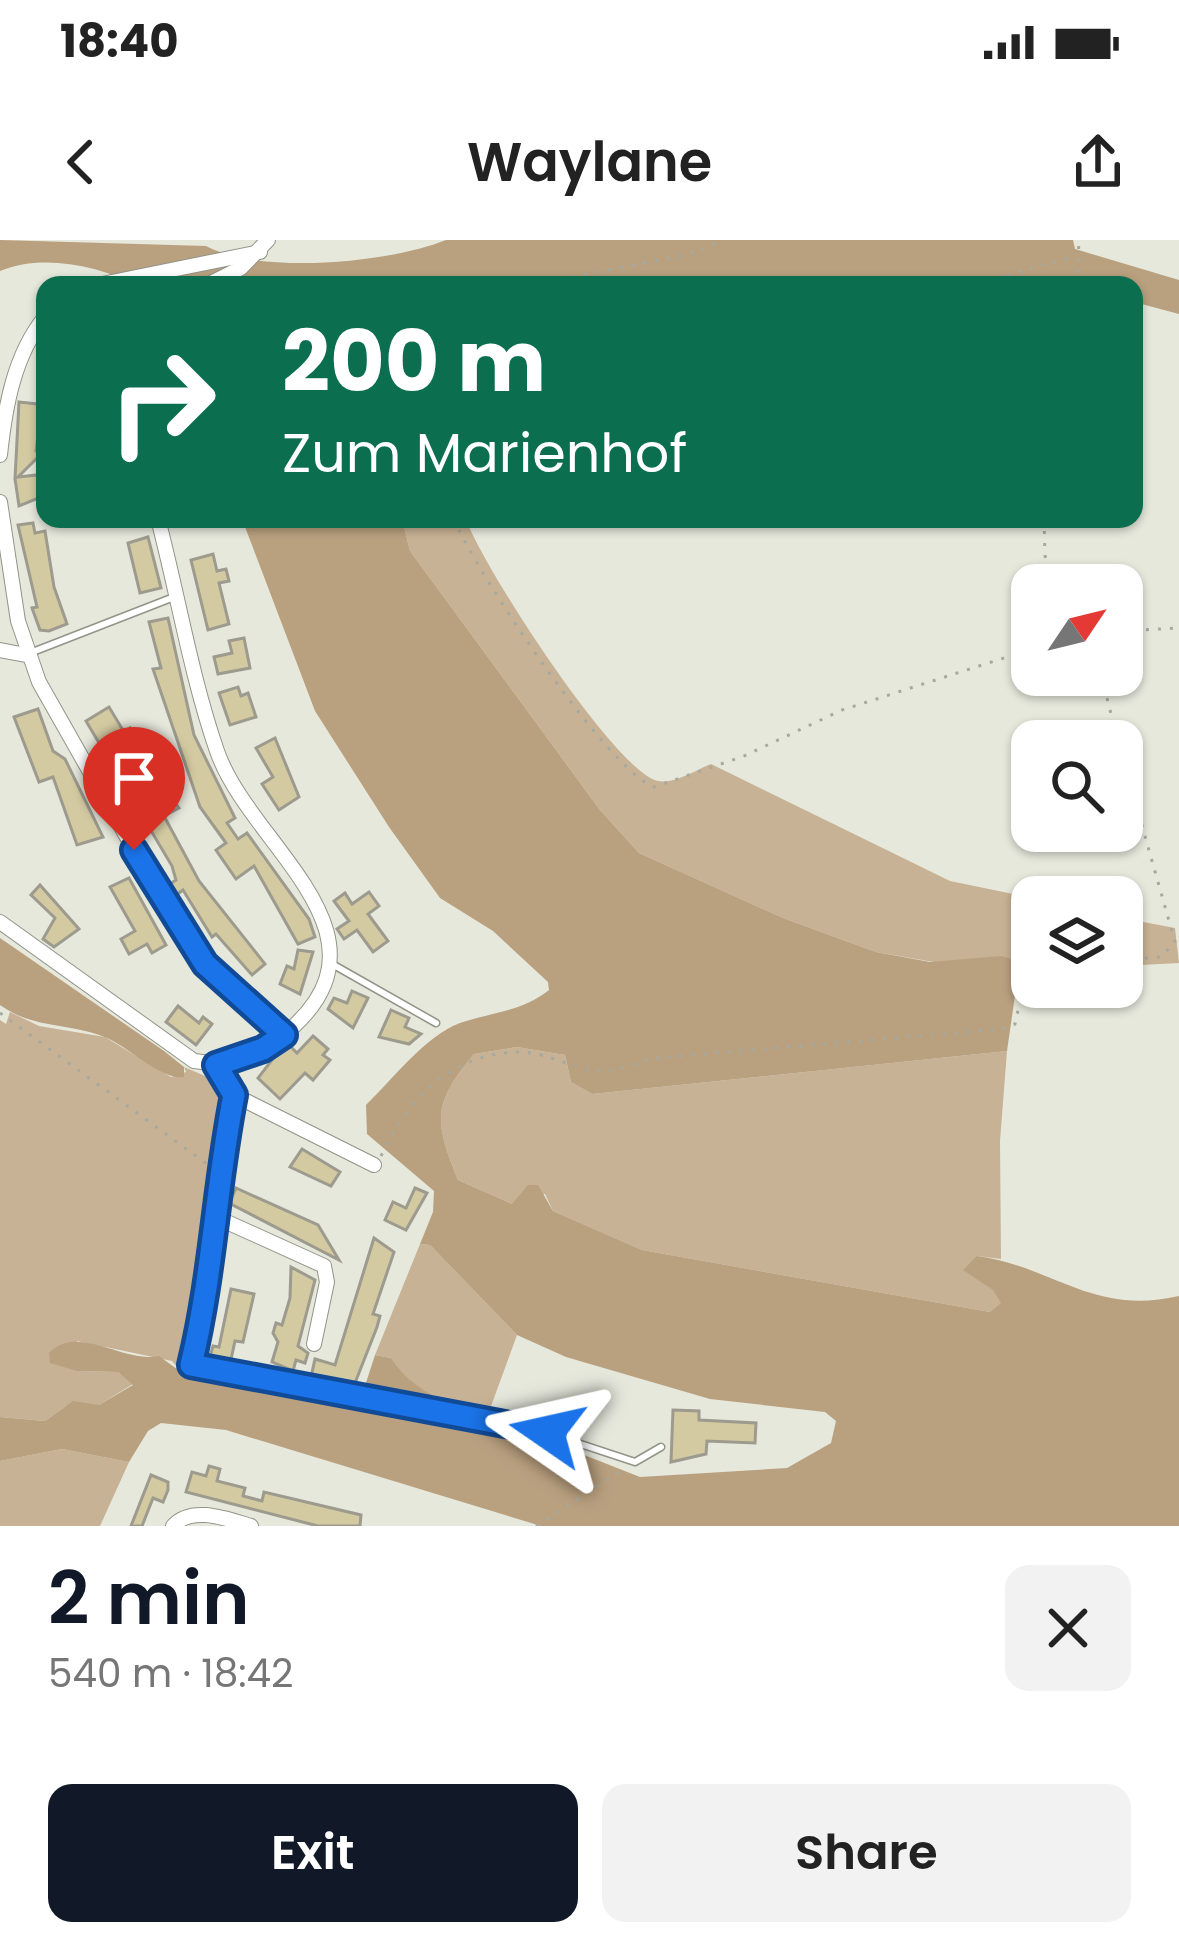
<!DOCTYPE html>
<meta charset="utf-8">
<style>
:root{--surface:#fff;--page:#f2f2f2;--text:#222;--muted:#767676;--accent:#111827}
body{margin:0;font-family:Poppins,sans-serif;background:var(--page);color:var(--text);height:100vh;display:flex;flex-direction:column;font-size:45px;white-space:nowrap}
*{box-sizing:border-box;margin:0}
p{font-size:39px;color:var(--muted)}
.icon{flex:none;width:66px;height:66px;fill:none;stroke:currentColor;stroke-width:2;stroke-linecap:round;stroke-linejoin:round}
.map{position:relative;height:1286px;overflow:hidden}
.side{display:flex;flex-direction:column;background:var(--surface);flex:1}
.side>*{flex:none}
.guide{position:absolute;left:36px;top:36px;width:1107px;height:252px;border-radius:24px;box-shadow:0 3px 9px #0004;background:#0b6e4f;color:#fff;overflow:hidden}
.needle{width:78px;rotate:55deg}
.buttons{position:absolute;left:1011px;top:324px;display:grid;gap:24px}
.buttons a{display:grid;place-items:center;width:132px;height:132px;border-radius:24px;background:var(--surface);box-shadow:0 3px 9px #0004;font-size:60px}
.pin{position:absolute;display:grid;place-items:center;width:102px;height:102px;color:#fff;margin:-123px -51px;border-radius:50% 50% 50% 0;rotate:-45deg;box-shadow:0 0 12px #0007}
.pin .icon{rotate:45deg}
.me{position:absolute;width:132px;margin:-66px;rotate:281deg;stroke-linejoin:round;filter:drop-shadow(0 0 9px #0008)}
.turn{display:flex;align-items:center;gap:42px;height:252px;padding:0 48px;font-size:54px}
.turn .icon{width:156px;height:156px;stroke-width:2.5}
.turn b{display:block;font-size:84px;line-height:102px}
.round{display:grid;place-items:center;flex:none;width:126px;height:126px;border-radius:24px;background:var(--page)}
.headline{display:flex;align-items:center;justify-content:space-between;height:204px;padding:0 48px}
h1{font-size:72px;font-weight:600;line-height:90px;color:var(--accent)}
.primary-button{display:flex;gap:24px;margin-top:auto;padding:24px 48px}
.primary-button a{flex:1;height:138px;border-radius:24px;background:var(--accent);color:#fff;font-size:48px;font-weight:600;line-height:138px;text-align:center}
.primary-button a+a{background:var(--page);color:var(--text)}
.status{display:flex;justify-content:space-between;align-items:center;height:84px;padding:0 60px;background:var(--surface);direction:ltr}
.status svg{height:33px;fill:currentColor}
header{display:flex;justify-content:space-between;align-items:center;height:156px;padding:0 48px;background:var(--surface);font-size:54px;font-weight:600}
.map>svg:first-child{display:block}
.green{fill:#c8b295}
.forest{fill:#b9a07f}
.building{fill:#d4caa2;stroke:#9d9a8e;stroke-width:3}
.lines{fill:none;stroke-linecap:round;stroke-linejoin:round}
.service-casing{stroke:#929488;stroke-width:9}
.minor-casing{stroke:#929488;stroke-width:16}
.path{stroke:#a7a99f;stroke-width:3;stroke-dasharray:3 9;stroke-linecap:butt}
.service{stroke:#fff;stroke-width:6}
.minor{stroke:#fff;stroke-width:14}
.route-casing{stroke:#114b97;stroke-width:30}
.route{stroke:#1a73e8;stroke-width:21}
</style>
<div class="status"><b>18:40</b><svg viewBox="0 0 49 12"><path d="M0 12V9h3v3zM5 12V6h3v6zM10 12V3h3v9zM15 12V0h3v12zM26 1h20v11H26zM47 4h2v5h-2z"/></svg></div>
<header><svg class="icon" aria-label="back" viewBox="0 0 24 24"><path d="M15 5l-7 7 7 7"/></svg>Waylane<svg class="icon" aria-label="share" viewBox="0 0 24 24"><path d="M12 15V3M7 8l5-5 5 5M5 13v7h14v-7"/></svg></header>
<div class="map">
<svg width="1179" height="1286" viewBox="0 0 1179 1286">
<rect width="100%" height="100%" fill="#e6e8dc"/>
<!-- green -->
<g class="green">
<path d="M402,279H466C481,324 615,532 658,541C675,544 696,530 711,524L950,641L1032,658V733L1014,736L876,712L783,678L639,613L600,570L410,311Z"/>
<polygon points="1122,678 1175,688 1179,723 1122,726"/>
<polygon points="10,772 39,786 105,797 171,837 186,832 184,827 205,836 221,855 223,872 209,941 206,1030 181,1132 172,1121 77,1101 77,1131 118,1132 133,1144 99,1165 66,1166 45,1181 0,1177 0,780 6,784"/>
<path d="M517,807L565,815L571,842L592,854L1007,811L1000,901L1001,1019L977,1016L1002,1063L990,1072L642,1010L553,971L545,954L512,964L458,940C434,880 432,865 474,814Z"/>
<path d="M420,1004L430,1005L517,1095L490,1169C441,1154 425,1165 391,1118L375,1115Z"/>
<polygon points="62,1209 129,1222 100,1286 0,1286 0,1221"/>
</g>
<!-- forest -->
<g class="forest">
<path d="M0,0L206,6C260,35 389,23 446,0H1073L1075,9L1179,40V74L1134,62V45H139C97,26 43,13 0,31Z"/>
<path d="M242,279H402L410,311L600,570L639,613L783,678L876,712L930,722L1001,716L1020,721L1007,811L592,854L571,842L565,815L517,807L474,814C432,865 434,880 458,940L512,964L528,945H538L553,971L642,1010L990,1072L1001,1063L993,1050L963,1030L977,1016C1052,1026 1093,1076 1179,1056V1286H541L226,1190L161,1183L148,1191L129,1222L62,1209L0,1221V1177L45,1181L73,1161L99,1165L133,1145L118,1132L77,1131L50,1123L49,1113C78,1083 124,1124 159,1116L181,1132L224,1143L541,1198L640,1237L787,1228L831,1203L836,1181L825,1172L710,1159L566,1117L517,1095L430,1005L420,1004L433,972L434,951L367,894L366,865C392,840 425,796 460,783C492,772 521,772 549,750L548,742L493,691L440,658L389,587L315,471Z"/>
<path d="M0,698L164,811L184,827V837C161,840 131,809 109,799C72,782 34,790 0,765Z"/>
<path d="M375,1115L391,1118C417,1154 441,1162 484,1167L491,1174L369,1160L362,1155Z"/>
</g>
<!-- building -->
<g class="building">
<polygon points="19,162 37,164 41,173 36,211 40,215 18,237 37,235 41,257 19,266 15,239"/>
<polygon points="33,283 35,293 45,291 54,347 67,384 49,391 40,390 32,368 37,367 18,285"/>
<polygon points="148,297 161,348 140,353 128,303"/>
<polygon points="213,314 217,331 226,329 229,341 219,343 229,384 208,390 191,320"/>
<polygon points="168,378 194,495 235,578 227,583 238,599 247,593 309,679 315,697 298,704 254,626 236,639 216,610 226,603 200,567 153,429 161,428 149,382"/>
<polygon points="244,398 250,428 218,434 214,417 232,413 229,401"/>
<polygon points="238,447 241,456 248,453 256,477 230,485 219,453"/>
<polygon points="109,467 124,492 130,488 135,497 123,504 145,542 156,536 179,568 164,576 199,641 265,724 252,735 216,694 212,697 183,650 175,656 168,645 176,640 172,626 86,481"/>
<polygon points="38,469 53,511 65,519 103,597 77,605 53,537 39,542 14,477"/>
<polygon points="275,498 299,557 279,570 262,544 273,537 256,508"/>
<polygon points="129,638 166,705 152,713 147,704 129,714 121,699 135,691 110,647"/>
<polygon points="40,645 79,689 54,707 43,699 55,678 31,655"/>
<polygon points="369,652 379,666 368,674 388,701 373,712 357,690 344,699 337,689 349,681 334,661 345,653 352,664"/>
<polygon points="298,710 313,712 300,754 280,744 287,726 294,729"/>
<polygon points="352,751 368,758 353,788 328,769 334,758 347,763"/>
<polygon points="178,766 199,783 203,777 212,784 196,805 166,782"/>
<polygon points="391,770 409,778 405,787 421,794 409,804 379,797"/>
<polygon points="313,796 328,809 323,815 330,820 313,840 305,833 280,859 258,838 278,812 289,805 297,813"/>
<polygon points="302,909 340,932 331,946 290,927"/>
<polygon points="236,948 318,985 339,1020 229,963"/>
<polygon points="415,948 427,953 406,990 385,980 393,962 406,968"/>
<polygon points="374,998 394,1012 373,1074 380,1076 377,1087 353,1148 311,1137 315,1119 335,1125"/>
<polygon points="291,1027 315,1040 298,1106 308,1113 305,1123 296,1120 293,1131 272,1122 278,1102 273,1093 276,1083 282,1085 290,1058"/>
<polygon points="231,1049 254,1054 243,1102 235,1101 230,1124 209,1120 213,1106 219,1107"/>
<polygon points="673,1170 699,1171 699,1180 756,1183 755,1203 707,1201 706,1214 671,1222"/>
<polygon points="209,1226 220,1229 217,1241 245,1248 243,1256 262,1261 264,1252 361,1275 360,1286 318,1286 186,1252 192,1232 206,1236"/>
<polygon points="151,1235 168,1242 168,1250 163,1262 153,1258 142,1286 131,1286"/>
</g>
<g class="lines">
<!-- service casing -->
<g class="service-casing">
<g id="service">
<polyline points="30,413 174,357"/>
<polyline points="332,724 436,783"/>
<polyline points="195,1126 547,1193 635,1222 661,1207"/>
</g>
</g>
<!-- minor casing -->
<g class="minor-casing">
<g id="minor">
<polyline points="97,45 260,12"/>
<polyline points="207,45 241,28 268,0"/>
<path d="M0,215C5,167 14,115 45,77"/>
<polyline points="0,262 18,381 39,442 183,696 227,745 284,795"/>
<polyline points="0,410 26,415"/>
<path d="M0,682L194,821C233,827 265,812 294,786C397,691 249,604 217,511C191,436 178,355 158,279"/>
<polyline points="216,825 234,855 374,925"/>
<polyline points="218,978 324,1026 327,1042 314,1104"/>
<path d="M192,1125C213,1035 216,945 234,855"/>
<path d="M173,1286C192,1265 227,1279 251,1286"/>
</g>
</g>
<!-- path -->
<g class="path">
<polyline points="561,39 686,15 725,0"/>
<polyline points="972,45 1076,16"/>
<polyline points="1077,45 1079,0"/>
<path d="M454,279C474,329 608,531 654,547L744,516L842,470L1032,409"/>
<polyline points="1044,279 1045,316 1059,345"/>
<polyline points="1122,391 1179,388"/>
<polyline points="1101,435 1118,501"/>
<polyline points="1122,515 1175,702 1161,717 1122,720"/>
<polyline points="0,773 211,927"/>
<path d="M381,916C407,859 451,813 520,812C547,812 574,830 601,831C618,831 639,822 655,818L1003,789L1015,784L1023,747L1032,732"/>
<polyline points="536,1286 625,1228"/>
</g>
<!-- service -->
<use href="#service" class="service"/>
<!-- minor -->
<use href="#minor" class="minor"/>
</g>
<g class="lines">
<!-- route casing -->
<g class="route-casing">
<path id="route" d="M134,610L205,724L284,795L263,809L216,825L234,855C216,945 213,1035 191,1125L547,1192"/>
</g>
<!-- route -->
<use href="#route" class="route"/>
</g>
</svg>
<div class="buttons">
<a><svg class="needle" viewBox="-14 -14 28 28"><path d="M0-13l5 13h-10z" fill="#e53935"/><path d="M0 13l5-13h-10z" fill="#767676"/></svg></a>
<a><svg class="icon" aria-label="search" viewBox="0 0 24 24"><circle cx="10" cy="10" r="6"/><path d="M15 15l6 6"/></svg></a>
<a><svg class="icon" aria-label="layers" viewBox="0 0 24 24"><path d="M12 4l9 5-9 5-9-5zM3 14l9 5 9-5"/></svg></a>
</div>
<div class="pin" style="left:134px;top:610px;background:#d93025"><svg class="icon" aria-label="arrive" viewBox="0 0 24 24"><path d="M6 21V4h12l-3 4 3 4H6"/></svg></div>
<svg class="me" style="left:547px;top:1192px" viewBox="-20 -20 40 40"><path d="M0-17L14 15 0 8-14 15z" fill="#1a73e8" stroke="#fff" stroke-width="4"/></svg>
<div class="guide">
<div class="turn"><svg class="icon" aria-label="right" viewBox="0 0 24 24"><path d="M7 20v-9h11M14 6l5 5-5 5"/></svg><div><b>200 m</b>Zum Marienhof</div></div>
</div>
</div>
<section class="side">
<div class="headline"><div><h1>2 min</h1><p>540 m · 18:42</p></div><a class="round"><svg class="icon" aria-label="close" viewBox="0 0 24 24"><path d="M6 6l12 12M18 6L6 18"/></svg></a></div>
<div class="primary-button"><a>Exit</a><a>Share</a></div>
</section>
